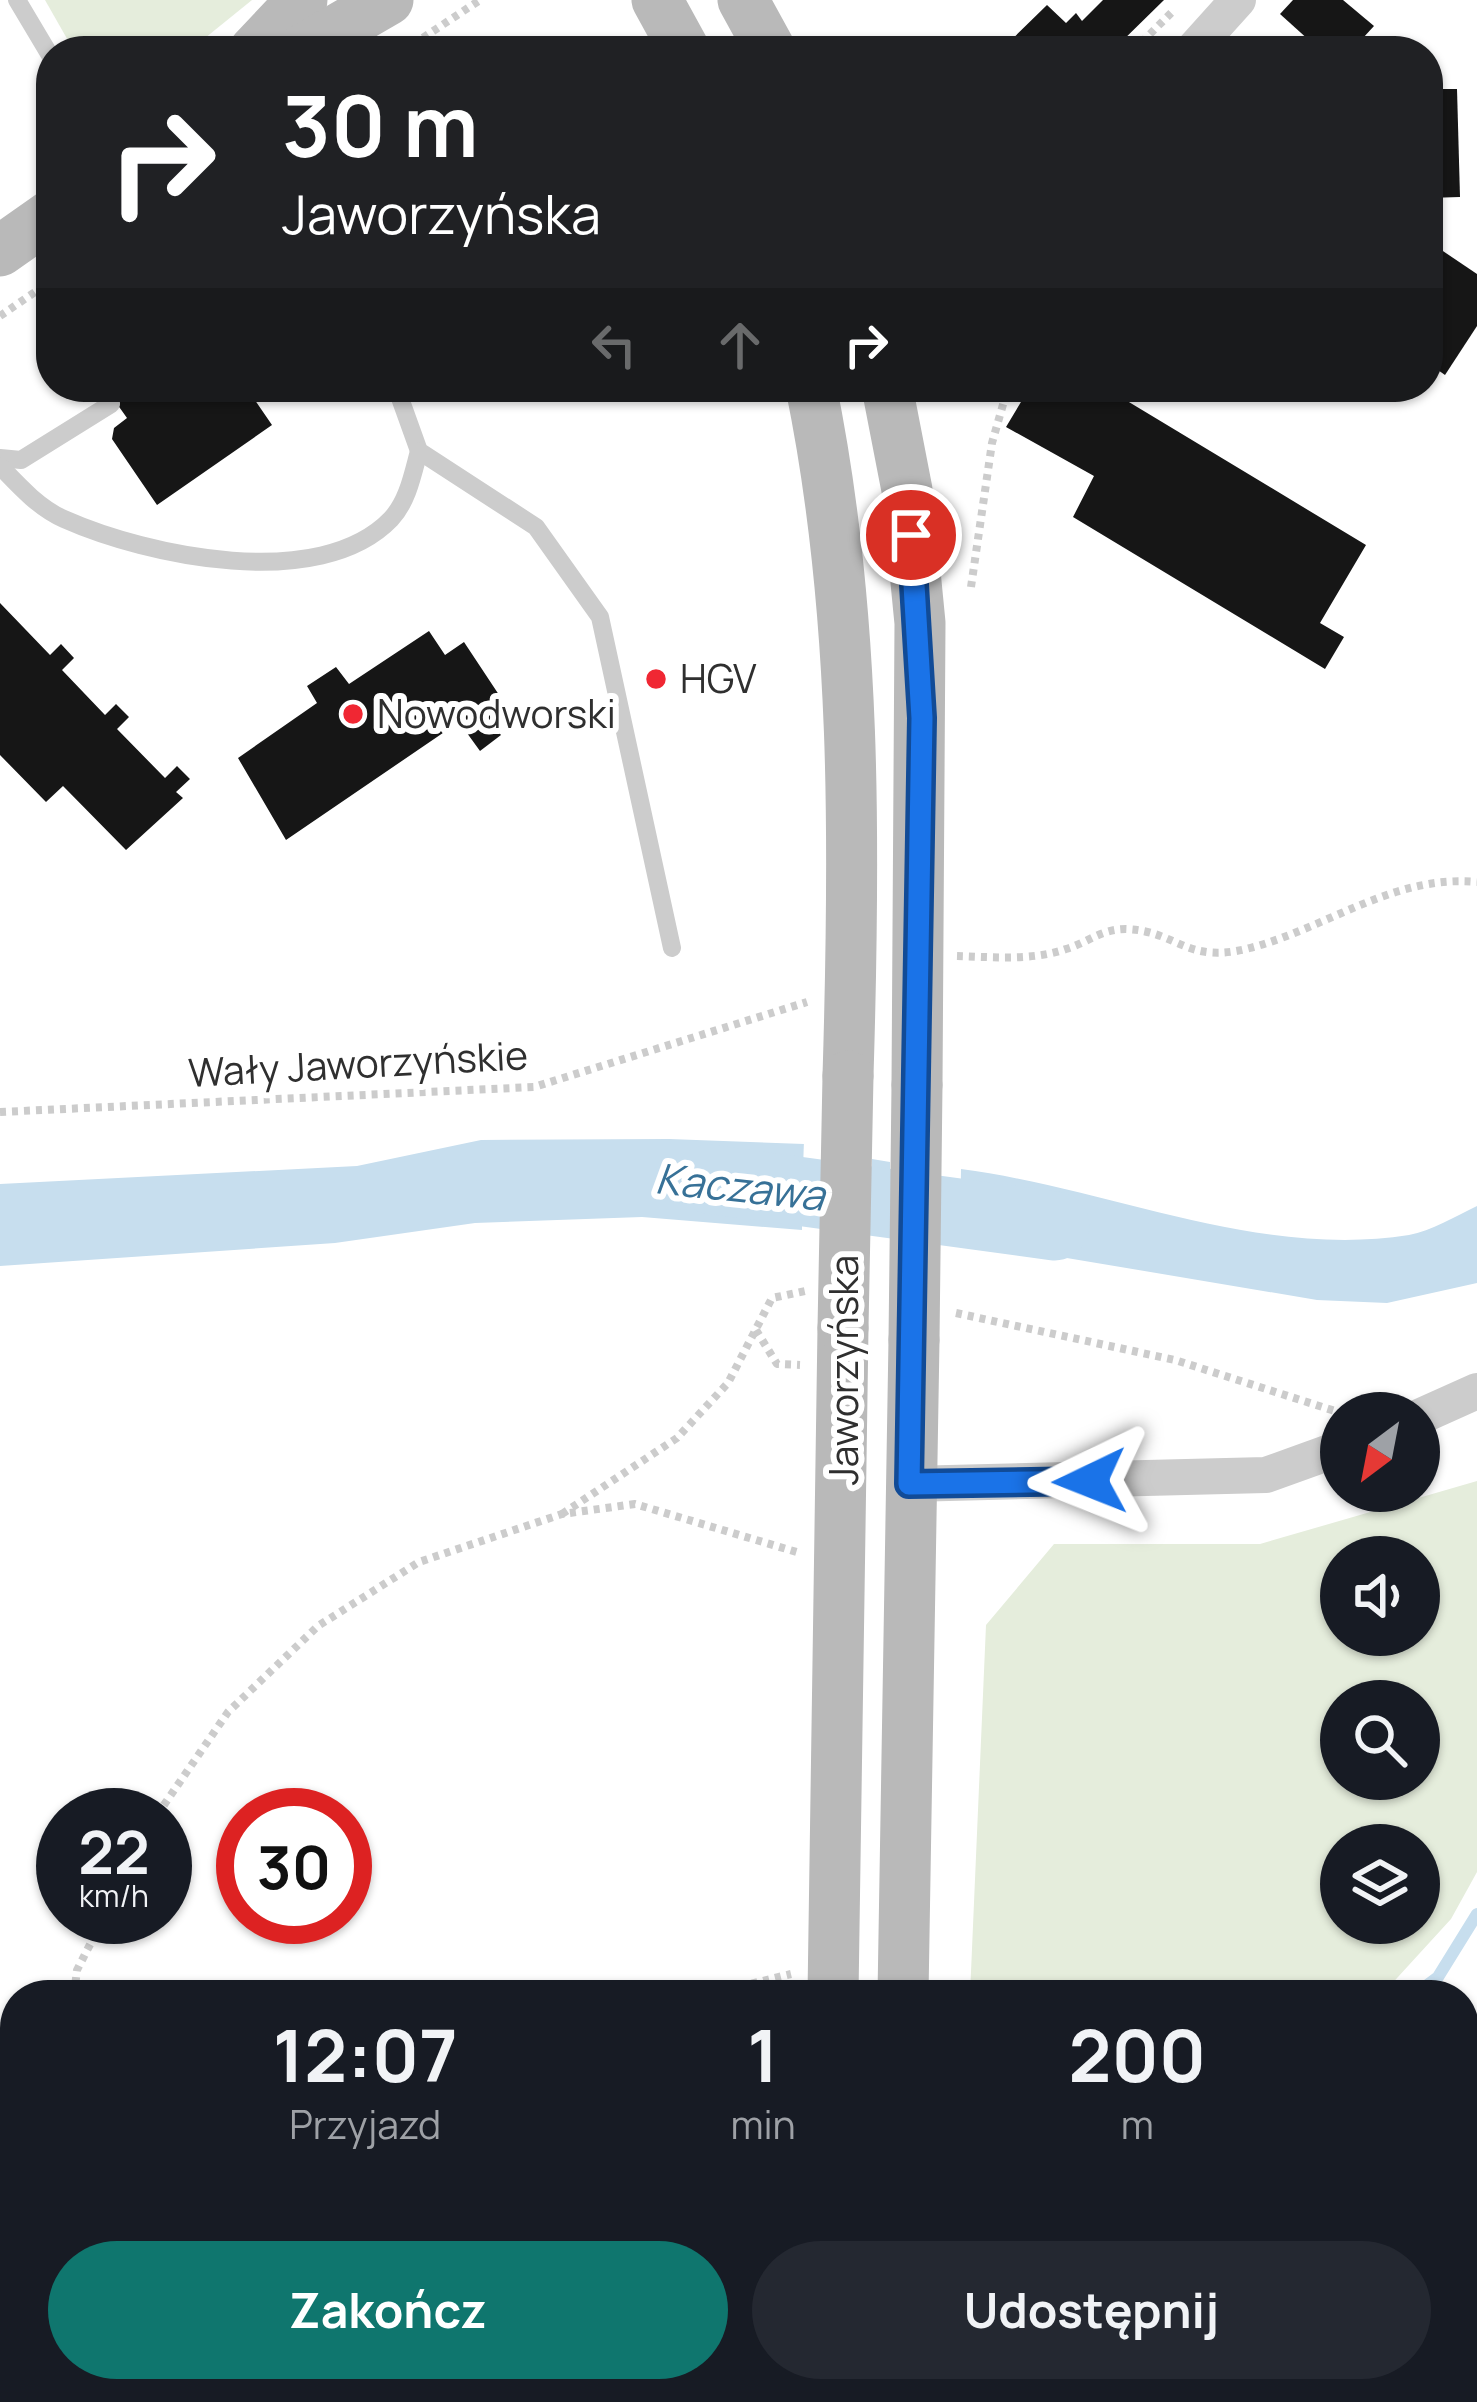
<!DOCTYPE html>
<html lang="pl">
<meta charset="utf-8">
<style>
:root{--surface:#171b24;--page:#242831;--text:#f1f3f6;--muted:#9ea1a6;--accent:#0f766e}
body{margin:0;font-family:Manrope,sans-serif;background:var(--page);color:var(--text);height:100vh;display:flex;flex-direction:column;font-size:45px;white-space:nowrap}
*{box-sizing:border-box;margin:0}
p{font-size:39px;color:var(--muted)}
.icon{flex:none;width:66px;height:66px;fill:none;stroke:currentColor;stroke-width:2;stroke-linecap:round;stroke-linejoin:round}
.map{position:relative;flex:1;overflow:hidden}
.drawer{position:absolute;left:0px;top:1980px;width:1479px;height:423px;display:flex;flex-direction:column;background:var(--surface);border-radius:48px 48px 0 0;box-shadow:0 3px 9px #0004}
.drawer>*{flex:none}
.top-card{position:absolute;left:36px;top:36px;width:1407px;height:366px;border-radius:48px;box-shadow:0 3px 9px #0004;background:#202124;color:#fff;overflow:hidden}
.needle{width:78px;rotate:212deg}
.controls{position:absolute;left:1320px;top:1392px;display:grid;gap:24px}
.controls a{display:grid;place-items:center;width:120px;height:120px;border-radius:50%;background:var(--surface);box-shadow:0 3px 9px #0004;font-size:60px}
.speed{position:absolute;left:36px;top:1788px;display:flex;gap:24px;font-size:60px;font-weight:700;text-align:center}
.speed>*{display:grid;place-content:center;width:156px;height:156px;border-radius:50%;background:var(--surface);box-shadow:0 3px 9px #0004;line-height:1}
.speed small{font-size:30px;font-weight:400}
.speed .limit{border:18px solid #d22;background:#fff;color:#111}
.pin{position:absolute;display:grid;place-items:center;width:102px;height:102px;color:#fff;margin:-51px;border:6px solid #fff;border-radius:50%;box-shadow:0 3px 12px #0007}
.me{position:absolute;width:132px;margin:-66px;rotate:268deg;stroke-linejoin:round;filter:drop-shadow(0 0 9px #0008)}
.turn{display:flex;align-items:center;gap:42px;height:252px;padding:0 48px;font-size:54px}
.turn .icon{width:156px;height:156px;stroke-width:2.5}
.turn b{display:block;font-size:84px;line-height:102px}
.lanes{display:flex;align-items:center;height:114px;padding:0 48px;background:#0003;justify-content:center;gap:60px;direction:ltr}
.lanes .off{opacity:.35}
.eta{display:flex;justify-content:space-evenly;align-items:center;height:204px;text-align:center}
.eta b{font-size:72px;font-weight:700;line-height:84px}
.button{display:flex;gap:24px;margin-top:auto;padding:24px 48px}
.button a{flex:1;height:138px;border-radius:72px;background:var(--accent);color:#fff;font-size:48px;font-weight:700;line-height:138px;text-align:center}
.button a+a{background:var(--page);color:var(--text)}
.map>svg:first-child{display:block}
.green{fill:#e5eddc;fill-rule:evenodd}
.water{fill:#c7deee}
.pier{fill:#fff}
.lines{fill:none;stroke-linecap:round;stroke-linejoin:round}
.stream{stroke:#c7deee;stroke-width:12}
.river{stroke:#c7deee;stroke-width:69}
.building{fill:#161616}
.path{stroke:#ccc;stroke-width:8;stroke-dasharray:6 6;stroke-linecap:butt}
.lane{stroke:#ccc;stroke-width:18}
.street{stroke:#ccc;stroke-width:36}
.secondary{stroke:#b9b9b9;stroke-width:51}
.secondary-bridge{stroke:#b9b9b9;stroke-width:51}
.route-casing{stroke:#114b97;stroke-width:30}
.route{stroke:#1a73e8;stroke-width:21}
.poi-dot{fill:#f02733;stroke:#fff;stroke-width:4.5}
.labels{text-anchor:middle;stroke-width:12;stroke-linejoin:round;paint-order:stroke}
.poi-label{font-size:39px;fill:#2f2f2f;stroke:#fff;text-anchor:start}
.street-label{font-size:39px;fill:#2f2f2f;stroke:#fff}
.water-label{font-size:42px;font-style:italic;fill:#377197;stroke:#fff}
</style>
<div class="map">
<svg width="1477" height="2402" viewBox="0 0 1477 2402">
<rect width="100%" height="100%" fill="#fff"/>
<!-- green -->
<g class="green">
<polygon points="45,0 252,0 189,51 74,51"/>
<path d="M1477,1481V1872L1451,1919L1387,1989L1375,1995H970L986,1625L1054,1544H1260ZM1341,1557H1419V1635H1341ZM1341,1701H1419V1779H1341ZM1341,1845H1419V1923H1341Z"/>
<polygon points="88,2388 734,2388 732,2402 65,2402"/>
</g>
<!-- water -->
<g class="water">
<polygon points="669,1139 804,1144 802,1230 642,1217 475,1223 335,1243 0,1266 0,1184 357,1166 481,1140"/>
<polygon points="872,1159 890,1162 890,1227 870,1224"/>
<path d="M961,1169C1108,1188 1258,1259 1409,1235C1431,1231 1456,1216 1477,1206V1283L1387,1303L1317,1300L960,1240Z"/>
</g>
<!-- pier -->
<polygon class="pier" points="804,1138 810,1144 808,1230 802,1236"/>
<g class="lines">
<!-- stream -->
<g class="stream">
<polyline points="1414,1995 1438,1977 1477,1914"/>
<polyline points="9,2402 37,2388"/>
</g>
<!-- river -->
<polyline class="river" points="709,1179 1055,1226"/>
</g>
<!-- building -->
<g class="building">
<polygon points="1103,0 1164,0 1112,51 1000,51 1047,5 1066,23 1076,13 1082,21"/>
<polygon points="1293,0 1343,0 1374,26 1351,51 1321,51 1280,14"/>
<polygon points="1428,89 1457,89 1460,197 1428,198"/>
<polygon points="1431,243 1477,274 1477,326 1445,375 1428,363"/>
<polygon points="105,387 246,387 272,425 157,505 112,439 114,428 127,418"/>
<polygon points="1030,387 1104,387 1366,545 1320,623 1344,637 1325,669 1073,517 1094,476 1006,427"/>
<polygon points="0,603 50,655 61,644 74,658 62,670 105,715 116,704 129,717 117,729 165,778 177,766 190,779 176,792 183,798 126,850 63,786 46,802 0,755"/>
<polygon points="429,631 445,655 464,642 513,716 496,729 501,735 480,751 459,722 286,840 238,758 317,703 307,686 336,667 349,684"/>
</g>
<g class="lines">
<!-- path -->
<g class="path">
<polyline points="830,44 852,51"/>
<polyline points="403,51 480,0"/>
<polyline points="1133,51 1174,10"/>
<polyline points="0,316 51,281"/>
<polyline points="971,587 992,443 1008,387"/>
<path d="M957,956C992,957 1032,961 1066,949C1089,942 1101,929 1126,929C1178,931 1186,965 1250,948C1327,928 1395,874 1477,882"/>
<polyline points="0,1112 534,1087 807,1002"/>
<polyline points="956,1313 1175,1360 1335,1411"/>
<polyline points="756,1330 777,1364 800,1365"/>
<polyline points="562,1514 677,1438 728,1383 772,1298 805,1291"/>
<polyline points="157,1815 228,1712 318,1626 419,1562 562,1514 635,1504 800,1553"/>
<polyline points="74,1995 77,1970 104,1917"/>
<polyline points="705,1995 791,1974"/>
<polyline points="0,2165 15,2143"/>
<polyline points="0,2272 15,2263"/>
</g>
<!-- lane -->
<g class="lane">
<polyline points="17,0 51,57"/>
<polyline points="396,387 419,451 536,527 600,617 672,948"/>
<polyline points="0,458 21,460 111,404"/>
<path d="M0,466C19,486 39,508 64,519C147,556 320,593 391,519C408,501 413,473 419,451"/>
</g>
<!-- street -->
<g class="street">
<polyline points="1192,51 1238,0"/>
<polyline points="1419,1417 1477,1391"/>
<polyline points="909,1484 1266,1475 1341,1448"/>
<polyline points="1279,2388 1301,2402"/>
<polyline points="945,2402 946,2388"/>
</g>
<!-- secondary -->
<g class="secondary">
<polyline points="657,0 685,51"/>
<polyline points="743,0 771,51"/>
<polyline points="254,51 302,0"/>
<polyline points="300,51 388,0"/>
<polyline points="0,251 51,215"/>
<path d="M811,387C857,612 855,847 848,1076"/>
<polyline points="887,387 907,490 920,623 917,1085"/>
<polyline points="833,1995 843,1328"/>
<polyline points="903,1995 914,1340"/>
<polyline points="814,2402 815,2388"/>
<polyline points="884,2402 884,2388"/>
</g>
<!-- secondary-bridge -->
<g class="secondary-bridge">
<polyline points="843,1328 848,1076"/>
<polyline points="914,1340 917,1085"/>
</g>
</g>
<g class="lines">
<!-- route casing -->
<g class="route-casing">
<polyline id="route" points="911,535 922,718 909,1484 1090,1481"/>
</g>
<!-- route -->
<use href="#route" class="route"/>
</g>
<!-- markers -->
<g class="poi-dot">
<circle cx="656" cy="679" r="12"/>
<circle cx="353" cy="714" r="12"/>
</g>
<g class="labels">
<!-- poi labels -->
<g class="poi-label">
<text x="680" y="693">HGV</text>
<text x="377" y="728">Nowodworski</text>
</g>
<!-- street labels -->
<g class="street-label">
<text transform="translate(358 1064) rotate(-3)" y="14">Wały Jaworzyńskie</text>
<text transform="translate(844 1370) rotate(-90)" y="14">Jaworzyńska</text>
</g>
<!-- water labels -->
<g class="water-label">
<text transform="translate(740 1187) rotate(6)" y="15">Kaczawa</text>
</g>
</g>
</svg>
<div class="controls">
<a><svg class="needle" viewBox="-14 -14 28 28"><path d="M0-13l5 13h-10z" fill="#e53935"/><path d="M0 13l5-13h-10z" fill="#9ea1a6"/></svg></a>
<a><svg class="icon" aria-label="sound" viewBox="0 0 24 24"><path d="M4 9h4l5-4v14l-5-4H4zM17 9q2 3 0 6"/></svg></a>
<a><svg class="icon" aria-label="search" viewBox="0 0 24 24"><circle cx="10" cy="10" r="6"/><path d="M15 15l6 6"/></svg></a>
<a><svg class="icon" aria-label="layers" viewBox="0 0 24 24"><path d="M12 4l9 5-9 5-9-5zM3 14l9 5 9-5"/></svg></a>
</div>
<div class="speed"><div>22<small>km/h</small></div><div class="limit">30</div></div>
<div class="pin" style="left:911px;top:535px;background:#d93025"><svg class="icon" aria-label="arrive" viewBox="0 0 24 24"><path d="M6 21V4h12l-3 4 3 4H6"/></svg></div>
<svg class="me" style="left:1090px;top:1481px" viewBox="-20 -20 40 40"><path d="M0-17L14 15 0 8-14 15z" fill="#1a73e8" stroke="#fff" stroke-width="4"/></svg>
<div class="top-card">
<div class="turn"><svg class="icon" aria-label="right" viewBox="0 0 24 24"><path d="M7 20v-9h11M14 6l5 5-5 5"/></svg><div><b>30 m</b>Jaworzyńska</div></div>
<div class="lanes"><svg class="icon off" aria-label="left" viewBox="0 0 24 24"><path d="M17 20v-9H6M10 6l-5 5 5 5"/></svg><svg class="icon off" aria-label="ahead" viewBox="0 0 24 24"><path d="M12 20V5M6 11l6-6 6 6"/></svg><svg class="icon" aria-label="right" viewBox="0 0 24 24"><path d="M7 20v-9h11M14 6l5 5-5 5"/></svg></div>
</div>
<section class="drawer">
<div class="eta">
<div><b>12:07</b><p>Przyjazd</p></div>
<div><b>1</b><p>min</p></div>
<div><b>200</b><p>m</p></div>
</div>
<div class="button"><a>Zakończ</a><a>Udostępnij</a></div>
</section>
</div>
